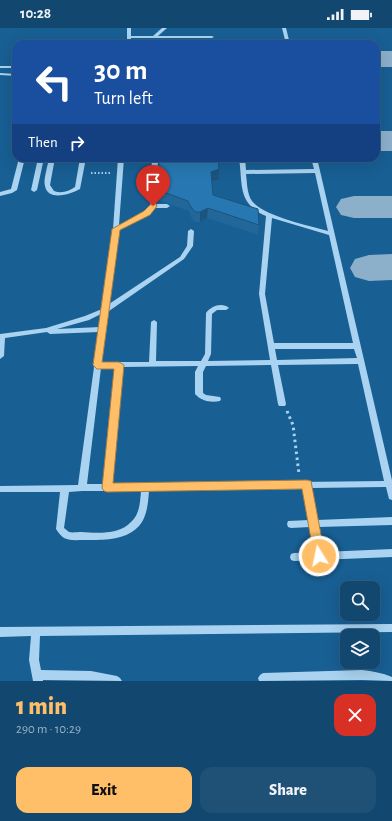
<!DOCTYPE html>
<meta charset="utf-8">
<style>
:root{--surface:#12476f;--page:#1f5177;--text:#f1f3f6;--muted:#9cb2c3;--line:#315f82;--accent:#ffbf68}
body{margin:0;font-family:"Alegreya Sans",sans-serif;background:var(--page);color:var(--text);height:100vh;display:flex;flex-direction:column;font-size:15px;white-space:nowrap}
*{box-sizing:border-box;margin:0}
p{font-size:13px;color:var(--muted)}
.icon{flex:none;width:22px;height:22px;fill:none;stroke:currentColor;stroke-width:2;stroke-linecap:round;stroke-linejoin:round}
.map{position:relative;height:653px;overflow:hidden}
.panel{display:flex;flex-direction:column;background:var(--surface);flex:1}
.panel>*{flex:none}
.top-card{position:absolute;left:12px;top:12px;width:368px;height:122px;border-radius:12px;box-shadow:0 4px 16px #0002,0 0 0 1px var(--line);background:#1a4fa0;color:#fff;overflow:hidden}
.buttons{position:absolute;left:340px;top:553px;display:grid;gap:8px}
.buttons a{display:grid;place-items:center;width:40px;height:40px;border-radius:8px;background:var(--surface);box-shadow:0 4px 16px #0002,0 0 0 1px var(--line);font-size:20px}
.pin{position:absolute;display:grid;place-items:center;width:34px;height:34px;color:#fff;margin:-41px -17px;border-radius:50% 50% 50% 0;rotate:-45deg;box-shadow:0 0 4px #0007}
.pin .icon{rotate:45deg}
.me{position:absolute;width:44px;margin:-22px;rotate:350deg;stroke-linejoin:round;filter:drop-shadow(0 0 3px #0008)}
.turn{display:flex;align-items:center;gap:14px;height:84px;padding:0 16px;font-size:18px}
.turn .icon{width:52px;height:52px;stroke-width:2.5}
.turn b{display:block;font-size:28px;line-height:34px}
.then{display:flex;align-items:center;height:38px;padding:0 16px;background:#0003;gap:8px;font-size:15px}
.round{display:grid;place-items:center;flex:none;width:42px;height:42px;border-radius:12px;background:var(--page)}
.summary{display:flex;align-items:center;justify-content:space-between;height:68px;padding:0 16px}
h1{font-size:24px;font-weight:800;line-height:30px;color:var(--accent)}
.action{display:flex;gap:8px;margin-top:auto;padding:8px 16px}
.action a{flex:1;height:46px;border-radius:12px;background:var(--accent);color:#111;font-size:16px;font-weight:800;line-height:46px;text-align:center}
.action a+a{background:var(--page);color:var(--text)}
.status{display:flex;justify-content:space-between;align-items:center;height:28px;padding:0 20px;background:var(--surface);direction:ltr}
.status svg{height:11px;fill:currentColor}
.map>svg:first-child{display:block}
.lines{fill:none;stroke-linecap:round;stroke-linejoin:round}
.taxiway{fill:#8cafca;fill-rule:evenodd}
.path-far1{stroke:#a9d3f0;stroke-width:2;stroke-dasharray:1.5 2;stroke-linecap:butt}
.path{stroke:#a9d3f0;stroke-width:3;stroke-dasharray:2.5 3.5;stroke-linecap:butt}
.minor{fill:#a9d3f0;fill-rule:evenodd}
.wall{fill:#226799}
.shaded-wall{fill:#1b547d}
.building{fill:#2778b2;stroke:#1b547d}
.route{fill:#ffbf68;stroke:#a67c44}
</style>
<div class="status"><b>10:28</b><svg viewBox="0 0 49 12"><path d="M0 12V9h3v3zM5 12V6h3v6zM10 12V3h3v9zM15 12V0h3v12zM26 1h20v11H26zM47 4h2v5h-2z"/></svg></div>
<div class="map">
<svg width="392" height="653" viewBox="0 0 392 653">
<rect width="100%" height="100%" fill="#185f94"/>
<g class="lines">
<!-- taxiway -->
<g class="taxiway">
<rect x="376" y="23" width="16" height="16"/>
<rect x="376" y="103" width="16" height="20"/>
<polygon points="354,168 392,168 392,190 354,190 341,187 336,179 341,171"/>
<polygon points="392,226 392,252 369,253 355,249 350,240 355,231 369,227"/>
</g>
<!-- path-far1 -->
<polyline class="path-far1" points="91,145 110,145"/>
<!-- path -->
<polyline class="path" points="287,383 293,397 299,446"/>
<!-- minor -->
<g class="minor">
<polygon points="127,0 131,0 131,8 153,8 162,0 167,0 158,8 212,8 214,9 212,10 131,10 131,16 127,16"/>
<polygon points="282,0 286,0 290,16 286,16"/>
<rect x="0" y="38" width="16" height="2"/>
<polygon points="0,45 16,46 16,48 0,47"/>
<polygon points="19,130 25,130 17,162 12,165 0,168 0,164 11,161"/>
<polygon points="38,130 44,130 37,162 34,164 31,162"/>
<path d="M49,130H55L50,157L54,163C62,166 69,163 75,159L80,130H86L80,161C71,166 48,174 45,158C43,152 48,137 49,130Z"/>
<path d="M118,130H124L119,197L145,184L150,178L152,130H158L156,176H167L170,178L167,180H155L149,186L119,202L109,276L180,229L187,218L188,203L191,201L194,203L193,218L184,231L109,283L102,334H149L151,294L154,292L157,294L156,333H201L205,326L206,285C211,278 222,274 229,280L226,282H217L212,286L211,326L208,333L270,332L259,266L266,188C237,175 243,157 239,130H245L246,142L314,141L311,130H317L392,452V472L389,471L386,459L312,460L317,492L392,489V497L318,499L323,524L392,521V529L294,533L291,532L290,529L291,526L294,525L314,524L310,499L291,500L288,499L287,496L288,493L309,492L304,461L149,463C148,476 147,491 137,500C123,513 101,512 83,512C77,512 70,513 64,510C61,508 58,504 56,501L60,464H0V458L78,457L94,339L93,337L95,335L99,304L50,306L47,304L5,310L4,328L0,331V306L46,300L85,288L102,281L113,201ZM315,145L328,203C310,198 263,188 252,173C247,166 247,154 246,146ZM272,190L329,207L353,315H274L265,266ZM101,286L100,299L57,301L89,292ZM275,321H354L357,330L277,332ZM358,336L384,453L111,456L122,339L198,338L195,344V366C201,373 211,375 220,373L221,371L220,369L206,367L203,365V344L206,338L271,337L278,376L279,378H285L286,376L278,337ZM115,339L103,456H87L101,340ZM82,463H141C140,474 140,486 131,494C119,507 97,505 81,504C78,504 72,505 69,504C67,503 66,501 64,500L69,464Z"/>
<polygon points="392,596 392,604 40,608 39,632 41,642 91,643 117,648 120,650 122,653 43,652 43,653 33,653 29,632 31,608 0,609 0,599"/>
<path d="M362,642C373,643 382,645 392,649V653L362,652L259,653L258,650L260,647L263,645Z"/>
</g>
</g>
<!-- wall -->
<polygon class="wall" points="219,141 219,151 212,154 213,167 259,197 258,207 207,190 200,194 195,194 191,189 189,183 159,172 158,162"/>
<!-- shaded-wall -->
<g class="shaded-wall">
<polygon points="219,141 219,151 211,154 211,144"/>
<polygon points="208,180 207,190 200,194 200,184"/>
</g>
<!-- building -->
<polygon class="building" points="159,130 218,130 219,141 211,144 213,167 258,181 259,197 208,180 200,184 195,184 191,179 188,173 158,162"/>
<!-- route -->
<polygon class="route" points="151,176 156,176 157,178 150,187 120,202 102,334 119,334 124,337 113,455 307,452 311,453 325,528 323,531 319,533 315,531 314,528 302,461 107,464 104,463 102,460 114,341 97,341 93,337 112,201 144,183"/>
</svg>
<div class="buttons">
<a><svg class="icon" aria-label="search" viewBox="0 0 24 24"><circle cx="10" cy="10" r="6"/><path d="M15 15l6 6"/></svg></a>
<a><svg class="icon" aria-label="layers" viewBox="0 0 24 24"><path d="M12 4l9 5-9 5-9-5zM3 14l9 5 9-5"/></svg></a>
</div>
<div class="pin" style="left:153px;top:178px;background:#d93025"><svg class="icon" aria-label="arrive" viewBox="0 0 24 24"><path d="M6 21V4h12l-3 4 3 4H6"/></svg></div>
<svg class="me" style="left:319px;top:528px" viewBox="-20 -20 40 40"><circle r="17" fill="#ffbf68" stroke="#fff" stroke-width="3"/><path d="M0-11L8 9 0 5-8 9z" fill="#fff"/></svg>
<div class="top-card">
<div class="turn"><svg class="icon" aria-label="left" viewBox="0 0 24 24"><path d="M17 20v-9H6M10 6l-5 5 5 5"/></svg><div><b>30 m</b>Turn left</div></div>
<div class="then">Then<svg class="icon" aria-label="right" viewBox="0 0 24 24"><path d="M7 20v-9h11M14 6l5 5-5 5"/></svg></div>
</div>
</div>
<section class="panel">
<div class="summary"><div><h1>1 min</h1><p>290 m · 10:29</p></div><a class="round" style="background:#d93025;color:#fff"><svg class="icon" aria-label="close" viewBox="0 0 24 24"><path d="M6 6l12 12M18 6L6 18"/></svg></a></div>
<div class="action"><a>Exit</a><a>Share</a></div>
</section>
